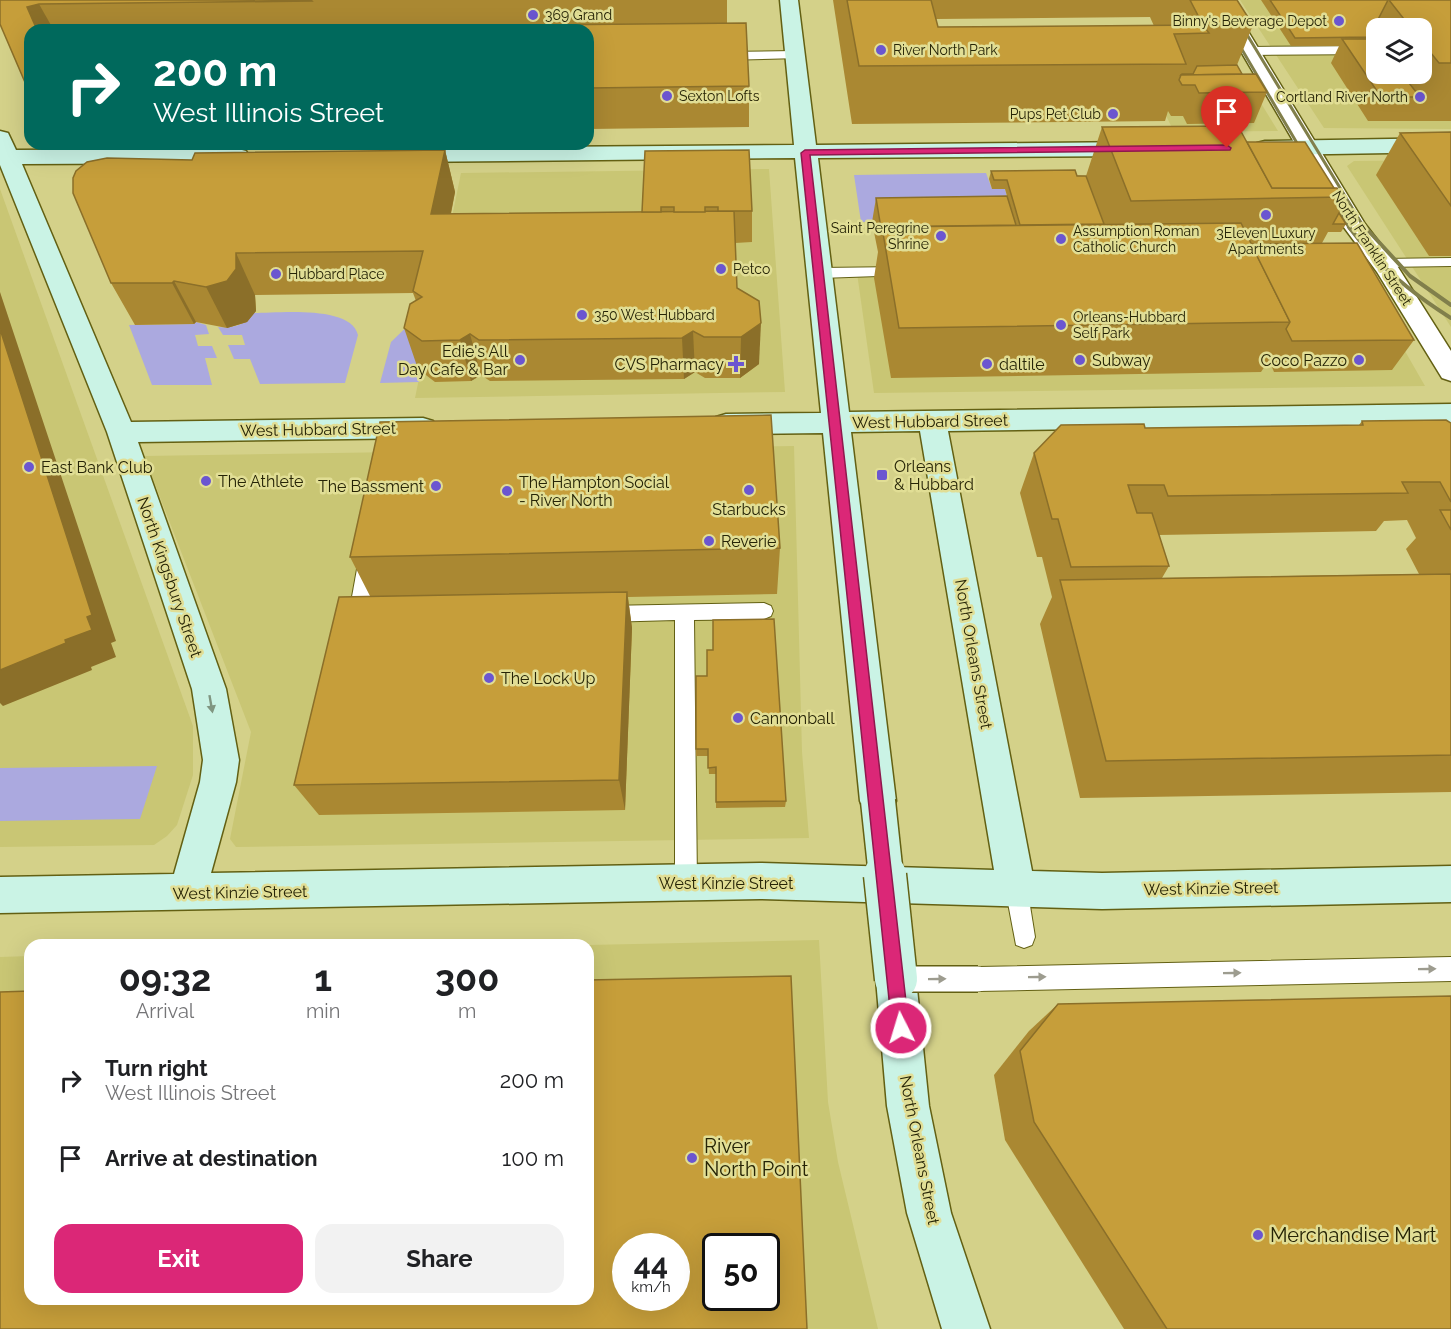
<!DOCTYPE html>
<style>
:root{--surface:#fff;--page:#f2f2f2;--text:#202124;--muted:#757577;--accent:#db2777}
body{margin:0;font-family:Raleway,sans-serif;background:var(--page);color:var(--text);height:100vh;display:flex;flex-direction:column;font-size:22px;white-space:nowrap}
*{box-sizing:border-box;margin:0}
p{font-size:20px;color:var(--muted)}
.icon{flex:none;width:33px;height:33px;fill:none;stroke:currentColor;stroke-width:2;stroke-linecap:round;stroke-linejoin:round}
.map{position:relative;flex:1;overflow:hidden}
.sheet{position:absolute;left:24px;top:939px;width:570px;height:366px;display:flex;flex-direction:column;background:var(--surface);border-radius:18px;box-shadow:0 6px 24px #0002}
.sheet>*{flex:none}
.guide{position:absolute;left:24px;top:24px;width:570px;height:126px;border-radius:18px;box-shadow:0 6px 24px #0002;background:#00695c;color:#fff;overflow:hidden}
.buttons{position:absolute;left:1366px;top:18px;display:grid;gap:12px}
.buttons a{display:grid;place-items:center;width:66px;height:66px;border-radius:12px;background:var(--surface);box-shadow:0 6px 24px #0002;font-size:30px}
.speed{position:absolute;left:612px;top:1233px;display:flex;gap:12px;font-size:30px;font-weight:700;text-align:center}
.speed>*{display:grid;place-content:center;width:78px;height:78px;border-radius:50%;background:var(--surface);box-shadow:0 6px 24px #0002;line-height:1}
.speed small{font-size:15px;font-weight:400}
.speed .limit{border:3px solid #111;border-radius:9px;background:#fff;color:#111}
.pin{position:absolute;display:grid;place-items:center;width:51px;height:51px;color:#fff;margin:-62px -26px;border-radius:50% 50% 50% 0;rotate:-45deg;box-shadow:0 0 6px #0007}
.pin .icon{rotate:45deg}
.me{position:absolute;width:66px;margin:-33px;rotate:355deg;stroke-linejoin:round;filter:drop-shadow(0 0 4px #0008)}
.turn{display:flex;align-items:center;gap:21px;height:126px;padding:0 30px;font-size:27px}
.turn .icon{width:78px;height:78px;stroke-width:2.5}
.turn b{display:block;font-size:42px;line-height:51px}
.eta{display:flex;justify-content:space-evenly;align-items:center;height:102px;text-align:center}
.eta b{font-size:36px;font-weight:700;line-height:42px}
.action{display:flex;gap:12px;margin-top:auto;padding:12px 30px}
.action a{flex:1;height:69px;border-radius:18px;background:var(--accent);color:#fff;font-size:24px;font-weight:700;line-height:69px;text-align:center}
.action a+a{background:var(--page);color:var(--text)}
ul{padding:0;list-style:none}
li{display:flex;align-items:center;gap:18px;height:78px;padding:0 30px}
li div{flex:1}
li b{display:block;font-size:22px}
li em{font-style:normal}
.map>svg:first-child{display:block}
.built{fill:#c9c674;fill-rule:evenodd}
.green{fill:#aba9df}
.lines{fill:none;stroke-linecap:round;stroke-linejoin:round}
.lane-casing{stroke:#636013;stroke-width:2}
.street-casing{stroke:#636013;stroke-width:3}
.secondary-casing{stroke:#636013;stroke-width:3}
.lane{fill:#fff;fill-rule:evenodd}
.street{fill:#fff;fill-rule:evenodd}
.secondary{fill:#caf3e5;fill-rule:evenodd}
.rail-far1{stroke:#817f4b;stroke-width:3}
.rail{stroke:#817f4b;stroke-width:4}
.lane-bridge-casing{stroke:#636013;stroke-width:28;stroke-linecap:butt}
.secondary-bridge-far1-casing{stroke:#636013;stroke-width:37;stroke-linecap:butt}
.secondary-bridge-casing{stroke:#636013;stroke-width:45;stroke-linecap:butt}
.lane-bridge{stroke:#fff;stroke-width:25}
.secondary-bridge-far1{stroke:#caf3e5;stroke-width:34}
.secondary-bridge{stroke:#caf3e5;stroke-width:42}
.wall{fill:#aa8832;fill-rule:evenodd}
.shaded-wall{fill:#8b6f29}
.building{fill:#c69e3a;stroke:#8b6f29;stroke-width:1.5;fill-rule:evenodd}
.oneway{fill:#809681}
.oneway2{fill:#9d9c8f}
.route{fill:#db2777;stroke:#8e194d;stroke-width:1.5}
.poi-dot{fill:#6b56d0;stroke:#e1de95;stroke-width:2}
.labels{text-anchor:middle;stroke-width:5;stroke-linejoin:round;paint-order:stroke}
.far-poi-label{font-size:14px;fill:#262406;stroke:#e1de95;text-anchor:start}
.far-street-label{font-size:14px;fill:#262406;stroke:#e1de95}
.poi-label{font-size:16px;fill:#262406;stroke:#e1de95;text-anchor:start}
.street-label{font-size:16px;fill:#262406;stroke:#e1de95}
.near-poi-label{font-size:20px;fill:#262406;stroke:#e1de95;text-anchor:start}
</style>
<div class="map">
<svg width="1451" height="1329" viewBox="0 0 1451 1329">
<rect width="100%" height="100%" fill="#d4d189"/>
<!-- built -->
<g class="built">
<path d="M1240,0H1451V129L1324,128ZM1377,28H1422V74H1377Z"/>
<polygon points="1248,82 1278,131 1174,132 1158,99"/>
<polygon points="1451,160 1451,327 1347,166 1354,161"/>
<polygon points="769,169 785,392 415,398 461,173"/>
<polygon points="0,189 193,726 193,775 177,825 167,836 154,845 0,847"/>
<polygon points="1358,269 1425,386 874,393 857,273"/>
<polygon points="794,446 802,752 809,838 236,847 230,839 251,732 144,456"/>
<path d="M819,940L828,1102L838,1162L878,1329H0V957L30,956V1299H588V945ZM626,1246H676V1298H626ZM716,1246H766V1298H716Z"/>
</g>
<!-- green -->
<g class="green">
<polygon points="986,173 992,189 1005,189 1013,219 861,222 854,175"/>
<path d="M254,313C279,313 351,305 358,335L345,383L260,384L250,359H234L228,345H245L242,335H223L218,327C232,328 245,326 254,313Z"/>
<polygon points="420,314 419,382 380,383 391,342"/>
<polygon points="196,322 206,325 209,334 195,335 198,346 212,346 217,358 205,358 212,385 152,385 129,325 194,324"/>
<polygon points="157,766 140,819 0,821 0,768"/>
</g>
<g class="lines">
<!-- lane casing -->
<g class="lane-casing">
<g id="lane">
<polygon points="1377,46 1377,54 1251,55 1245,51 1251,47"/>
<polygon points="795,51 799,52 799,58 723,60 717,56 723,52"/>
<polygon points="98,144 110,144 115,156 113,159 103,159"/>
<polygon points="1451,258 1451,266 1383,267 1376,263 1383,259"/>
<polygon points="902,267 909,272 907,275 820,278 813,273 820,268"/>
<polygon points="368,551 374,553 377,558 366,619 364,624 357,627 350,624 348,619 359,558 362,553"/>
<polygon points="764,603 771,606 773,611 771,616 764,619 694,620 697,883 694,891 686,894 678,891 675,883 675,620 605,622 598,619 596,614 598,609 605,606"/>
<polygon points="1016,876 1024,879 1027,887 1035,937 1032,945 1024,948 1016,945 1005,887 1008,879"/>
<polygon points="1451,957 1451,981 978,991 970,987 966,979 970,971 978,967"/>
</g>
</g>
<!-- street casing -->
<g class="street-casing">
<polygon id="street" points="1211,0 1229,0 1365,224 1396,264 1451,351 1451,381 1442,378 1377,272 1343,226"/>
</g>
<!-- secondary casing -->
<g class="secondary-casing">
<g id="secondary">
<polygon points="780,0 798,0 816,145 1138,142 1146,144 1149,149 1146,154 1138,156 818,158 849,412 1451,404 1451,424 948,431 1032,871 1102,873 1451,866 1451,902 1102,909 760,899 0,913 0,877 174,874 200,782 203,760 192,689 107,432 0,165 0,131 8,133 16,150 238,149 246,151 249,156 246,161 238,163 22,164 131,422 423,418 433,421 437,428 433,435 423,438 138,442 226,689 239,760 236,782 211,873 760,863 994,870 920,431 851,432 896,801 891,813 878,817 865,813 860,801 823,433 726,434 716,431 712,424 716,417 726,414 821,413 795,158 401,162 393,160 390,155 393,150 401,148 794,145"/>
<polygon points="1451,138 1451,152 1265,155 1257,153 1254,148 1257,143 1265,141"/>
<polygon points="896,959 910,965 916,979 929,1106 951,1213 990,1329 942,1329 907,1213 887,1106 876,979 882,965"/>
</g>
</g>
<!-- lane -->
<use href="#lane" class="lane"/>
<!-- street -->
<use href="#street" class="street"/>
<!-- secondary -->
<use href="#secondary" class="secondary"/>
<!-- rail-far1 -->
<g class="rail-far1">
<polyline points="1226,0 1365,229"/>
<polyline points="1234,36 1304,155"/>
<polyline points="1337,209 1350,229"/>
</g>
<!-- rail -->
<g class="rail">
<path d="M1349,227C1377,265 1411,293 1451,318"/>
<polyline points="1365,227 1410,276 1451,305"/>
</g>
<!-- lane-bridge casing -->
<g class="lane-bridge-casing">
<polyline id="lane-bridge" points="896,979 978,979"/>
</g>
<!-- secondary-bridge-far1 casing -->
<g class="secondary-bridge-far1-casing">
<polyline id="secondary-bridge-far1" points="878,801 886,876"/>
</g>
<!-- secondary-bridge casing -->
<g class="secondary-bridge-casing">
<polyline id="secondary-bridge" points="885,875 896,979"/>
</g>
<!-- lane-bridge -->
<use href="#lane-bridge" class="lane-bridge"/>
<!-- secondary-bridge-far1 -->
<use href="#secondary-bridge-far1" class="secondary-bridge-far1"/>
<!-- secondary-bridge -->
<use href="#secondary-bridge" class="secondary-bridge"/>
</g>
<!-- wall -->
<g class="wall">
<polygon points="0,0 727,0 727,23 749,86 749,127 588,129 588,30 320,27 319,25 52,27 41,30 30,30"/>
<path d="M833,0H1237L1253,25L1237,65L1242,74L1267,92L1254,123L1187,124L1183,116H1171L1168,111L1165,121L852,124ZM1150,17L1154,26L938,27L936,19Z"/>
<path d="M1261,0H1451V121H1368L1331,63L1339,46H1291ZM1377,28H1422V74H1377Z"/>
<polygon points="1102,127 1247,142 1334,188 1342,197 1341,200 1344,204 1339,213 1346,224 1341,232 1328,232 1322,243 1414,340 1392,370 1274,372 1269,360 1261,372 891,378 874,278 878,252 872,222 876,198 1007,196 1005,189 992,189 989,179 991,171 1086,176"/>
<polygon points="1451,132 1451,256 1429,256 1376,175 1400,133"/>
<polygon points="445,150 455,192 451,214 642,212 645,151 752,211 752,242 735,243 737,288 759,364 740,378 705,378 695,372 684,379 490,381 481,375 471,381 435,382 418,369 404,328 416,301 413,293 255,295 256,311 247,322 227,328 196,322 194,324 135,325 111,283 192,160"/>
<path d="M1362,421L1451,423V792L1080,798L1040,624L1052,597L1042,557H1037L1020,493L1034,453L1145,428L1359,425ZM1407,520L1416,538L1406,549L1419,574L1162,578L1169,566L1159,535L1376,531L1384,521Z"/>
<polygon points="780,548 777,594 628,597 632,628 625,810 319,815 294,785 370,596 350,557"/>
<polygon points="696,676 786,801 785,807 716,808 716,774 709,774 708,756 696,756"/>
<polygon points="1058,1004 1451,1329 1124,1329 1005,1140 994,1075 1029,1031"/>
</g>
<!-- shaded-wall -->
<g class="shaded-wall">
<polygon points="39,4 52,27 37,30 27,7"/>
<polygon points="445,150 455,192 442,256 431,214"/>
<polygon points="236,253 255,295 256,311 247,322 227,328 206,287"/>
<polygon points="174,281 196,322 194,324 172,283"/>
<polygon points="0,292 116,641 111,643 116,657 91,667 92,670 3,706 0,703 0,670 65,640 87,617 0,329"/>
<polygon points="761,323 759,364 740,378 741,337"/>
<polygon points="693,331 695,372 684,379 682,338"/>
<polygon points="470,334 481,375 471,381 460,340"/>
<polygon points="627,592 632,628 625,810 619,780"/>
</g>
<!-- building -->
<g class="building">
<polygon points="0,0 311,0 312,1 39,4 27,7 37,30 30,30 30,94 0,24"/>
<polygon points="847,0 931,0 938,27 1203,25 1209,33 1174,34 1186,64 859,66"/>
<polygon points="1190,0 1237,0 1253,25 1203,25"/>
<polygon points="1270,0 1388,0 1369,37 1295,38"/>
<polygon points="1389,0 1451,0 1451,63 1439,63 1422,42 1422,28 1411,28"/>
<polygon points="746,23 749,86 588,88 588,30 81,30 81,29"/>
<polygon points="1342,39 1377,39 1377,74 1402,74 1420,97 1381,97"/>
<polygon points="1237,65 1242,74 1181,75 1182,74 1193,74 1197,66"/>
<polygon points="1256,74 1267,92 1199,93 1195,85 1182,85 1179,80 1181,75"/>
<polygon points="1238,126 1272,188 1337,188 1342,197 1131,201 1102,127"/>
<polygon points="1451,132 1451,206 1400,133"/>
<polygon points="1247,142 1305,142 1334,188 1272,188"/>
<polygon points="445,150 431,214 734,211 737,288 759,301 761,323 741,337 704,337 693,331 682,338 479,340 470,334 460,340 422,341 404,328 410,304 422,297 413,291 423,251 236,253 236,269 227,281 206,287 174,281 172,283 111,283 73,193 73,178 76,171 87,162 107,158 192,160 195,153"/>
<polygon points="749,150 752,211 718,211 718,207 705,207 705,212 674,212 674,207 661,207 661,212 642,212 645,151"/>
<polygon points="1075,170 1077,176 1086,176 1104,224 1020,225 1007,180 994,180 991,171"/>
<polygon points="1007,196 1016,225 882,227 881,228 876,198"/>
<polygon points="1341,200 1344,204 1338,204"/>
<polygon points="1339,213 1346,224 1333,224"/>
<polygon points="1241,223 1290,322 899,328 882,227"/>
<polygon points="1357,243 1414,340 1292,341 1286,329 1290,322 1251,244"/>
<polygon points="0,329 92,615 87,617 92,630 65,640 66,643 0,670"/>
<polygon points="771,415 780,548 350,557 380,422"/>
<polygon points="1446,420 1451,423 1451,502 1440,482 1402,482 1408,493 1168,496 1164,485 1128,485 1137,513 1152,513 1169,566 1071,567 1058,519 1052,519 1034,453 1061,425 1144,424 1145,428 1363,425 1362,421"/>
<polygon points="1440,510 1451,510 1451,530"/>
<polygon points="1451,574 1451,755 1106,761 1060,580"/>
<polygon points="627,592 619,780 294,785 339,597"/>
<polygon points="774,619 786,801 716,802 716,767 708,768 708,749 696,749 696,676 707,676 707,650 713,650 713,620"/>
<path d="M791,976L807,1329H0V992L30,991V1299H588V980ZM626,1246H676V1298H626ZM716,1246H766V1298H716Z"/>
<polygon points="1451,996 1451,1329 1167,1329 1034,1122 1020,1051 1058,1004"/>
</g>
<!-- one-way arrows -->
<defs><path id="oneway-solid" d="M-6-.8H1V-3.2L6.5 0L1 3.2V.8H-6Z" transform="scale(1.5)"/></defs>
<use class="oneway" href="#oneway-solid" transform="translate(211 704) rotate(80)"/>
<g class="oneway2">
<use href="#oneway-solid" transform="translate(1427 969) rotate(-1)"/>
<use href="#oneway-solid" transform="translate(1232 973) rotate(-1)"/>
<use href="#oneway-solid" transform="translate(1037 977) rotate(-1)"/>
<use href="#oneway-solid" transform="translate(937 979) rotate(-1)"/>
</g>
<!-- route -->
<polygon class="route" points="1227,145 1231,148 1230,150 810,155 909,1028 907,1034 901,1036 895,1034 892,1028 801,153 805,150"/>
<!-- markers -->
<g class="poi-dot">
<circle cx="533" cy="15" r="6"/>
<circle cx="1339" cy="21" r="6"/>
<circle cx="881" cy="50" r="6"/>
<circle cx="667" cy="96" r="6"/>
<circle cx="1420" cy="97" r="6"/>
<circle cx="1113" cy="114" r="6"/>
<circle cx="1266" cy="215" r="6"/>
<circle cx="941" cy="236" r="6"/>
<circle cx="1061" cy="239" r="6"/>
<circle cx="721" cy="269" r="6"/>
<circle cx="276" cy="274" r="6"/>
<circle cx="582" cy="315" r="6"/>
<circle cx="1061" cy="325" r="6"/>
<circle cx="520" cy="360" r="6"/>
<circle cx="1080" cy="360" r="6"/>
<circle cx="1359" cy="360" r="6"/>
<path d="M733 355h6v6h6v6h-6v6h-6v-6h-6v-6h6z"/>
<circle cx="987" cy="364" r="6"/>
<circle cx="29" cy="467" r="6"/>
<rect x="876" y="469" width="12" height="12" rx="3"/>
<circle cx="206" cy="481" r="6"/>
<circle cx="436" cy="486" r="6"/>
<circle cx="749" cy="490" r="6"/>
<circle cx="507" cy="491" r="6"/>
<circle cx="709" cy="541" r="6"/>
<circle cx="489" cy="678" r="6"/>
<circle cx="738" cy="718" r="6"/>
<circle cx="692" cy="1158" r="6"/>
<circle cx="1258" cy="1235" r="6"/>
</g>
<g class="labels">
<!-- far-poi labels -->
<g class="far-poi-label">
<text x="545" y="20">369 Grand</text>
<text x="1327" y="26" text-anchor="end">Binny's Beverage Depot</text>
<text x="893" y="55">River North Park</text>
<text x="679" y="101">Sexton Lofts</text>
<text x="1408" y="102" text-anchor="end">Cortland River North</text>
<text x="1101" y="119" text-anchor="end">Pups Pet Club</text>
<text x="929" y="233" text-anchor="end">Saint Peregrine<tspan x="929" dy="16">Shrine</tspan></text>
<text x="1073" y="236">Assumption Roman<tspan x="1073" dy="16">Catholic Church</tspan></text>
<text x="1266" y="238" text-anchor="middle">3Eleven Luxury<tspan x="1266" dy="16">Apartments</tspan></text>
<text x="733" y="274">Petco</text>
<text x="288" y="279">Hubbard Place</text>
<text x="594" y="320">350 West Hubbard</text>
<text x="1073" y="322">Orleans-Hubbard<tspan x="1073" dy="16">Self Park</tspan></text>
</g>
<!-- far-street labels -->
<g class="far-street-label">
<text transform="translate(1372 248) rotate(57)" y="5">North Franklin Street</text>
</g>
<!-- poi labels -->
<g class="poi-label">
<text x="508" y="357" text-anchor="end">Edie's All<tspan x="508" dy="18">Day Cafe &amp; Bar</tspan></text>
<text x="1092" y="366">Subway</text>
<text x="1347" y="366" text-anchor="end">Coco Pazzo</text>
<text x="724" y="370" text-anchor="end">CVS Pharmacy</text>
<text x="999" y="370">daltile</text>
<text x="894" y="472">Orleans<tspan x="894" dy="18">&amp; Hubbard</tspan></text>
<text x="41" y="473">East Bank Club</text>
<text x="218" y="487">The Athlete</text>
<text x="519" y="488">The Hampton Social<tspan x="519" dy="18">- River North</tspan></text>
<text x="424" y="492" text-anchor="end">The Bassment</text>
<text x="749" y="515" text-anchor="middle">Starbucks</text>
<text x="721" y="547">Reverie</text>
<text x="501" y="684">The Lock Up</text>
<text x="750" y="724">Cannonball</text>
</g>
<!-- street labels -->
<g class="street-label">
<text transform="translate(930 421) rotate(-1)" y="6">West Hubbard Street</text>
<text transform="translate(318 429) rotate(-1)" y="6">West Hubbard Street</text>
<text transform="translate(170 577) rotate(71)" y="6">North Kingsbury Street</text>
<text transform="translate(974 654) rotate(80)" y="6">North Orleans Street</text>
<text x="726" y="889">West Kinzie Street</text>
<text transform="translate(1211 888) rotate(-1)" y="6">West Kinzie Street</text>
<text transform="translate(240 892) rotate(-1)" y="6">West Kinzie Street</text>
<text transform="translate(920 1150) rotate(79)" y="6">North Orleans Street</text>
</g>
<!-- near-poi labels -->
<g class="near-poi-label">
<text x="704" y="1153">River<tspan x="704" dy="23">North Point</tspan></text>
<text x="1270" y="1242">Merchandise Mart</text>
</g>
</g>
</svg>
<div class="buttons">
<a><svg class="icon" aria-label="layers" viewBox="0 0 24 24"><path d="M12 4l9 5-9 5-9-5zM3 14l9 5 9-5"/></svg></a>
</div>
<div class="speed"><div>44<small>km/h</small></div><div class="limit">50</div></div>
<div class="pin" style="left:1227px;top:148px;background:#d93025"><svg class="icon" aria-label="arrive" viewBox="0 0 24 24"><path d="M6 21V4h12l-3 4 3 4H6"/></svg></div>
<svg class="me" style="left:901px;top:1028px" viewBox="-20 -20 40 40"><circle r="17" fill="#db2777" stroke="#fff" stroke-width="3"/><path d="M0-11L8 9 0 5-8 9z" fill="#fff"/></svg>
<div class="guide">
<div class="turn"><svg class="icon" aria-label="right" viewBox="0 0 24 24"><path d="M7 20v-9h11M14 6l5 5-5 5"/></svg><div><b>200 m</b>West Illinois Street</div></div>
</div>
<section class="sheet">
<div class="eta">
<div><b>09:32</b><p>Arrival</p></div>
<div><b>1</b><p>min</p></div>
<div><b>300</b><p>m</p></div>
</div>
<ul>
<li><svg class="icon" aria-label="right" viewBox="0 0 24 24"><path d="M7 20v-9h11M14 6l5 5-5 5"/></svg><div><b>Turn right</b><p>West Illinois Street</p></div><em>200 m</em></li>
<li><svg class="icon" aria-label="arrive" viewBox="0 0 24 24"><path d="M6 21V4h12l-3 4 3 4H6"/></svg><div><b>Arrive at destination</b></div><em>100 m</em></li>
</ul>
<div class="action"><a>Exit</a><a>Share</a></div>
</section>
</div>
